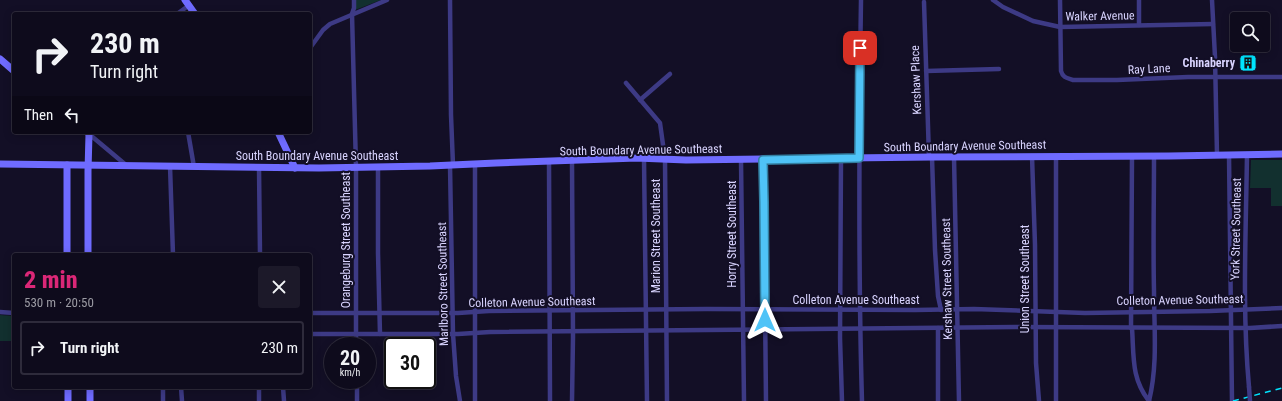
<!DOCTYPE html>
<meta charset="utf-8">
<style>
:root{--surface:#0e0b1c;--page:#1c1929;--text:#f1f3f6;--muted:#9b9ba3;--line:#2e2b3b;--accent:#db2777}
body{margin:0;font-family:"Roboto Condensed",sans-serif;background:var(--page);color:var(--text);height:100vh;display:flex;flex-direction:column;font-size:15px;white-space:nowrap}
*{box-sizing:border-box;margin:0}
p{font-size:13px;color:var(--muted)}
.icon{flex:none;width:22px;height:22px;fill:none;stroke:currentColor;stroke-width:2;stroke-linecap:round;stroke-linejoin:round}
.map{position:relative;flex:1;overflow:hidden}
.sheet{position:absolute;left:12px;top:253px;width:300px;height:136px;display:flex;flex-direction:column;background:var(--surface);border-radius:4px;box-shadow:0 2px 10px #0003,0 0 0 1px var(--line)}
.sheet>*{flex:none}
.banner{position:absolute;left:12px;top:12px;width:300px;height:122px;border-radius:4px;box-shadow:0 2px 10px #0003,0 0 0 1px var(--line);background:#0e0b1c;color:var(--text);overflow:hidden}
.buttons{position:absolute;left:1230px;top:12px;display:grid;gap:8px}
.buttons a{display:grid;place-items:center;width:40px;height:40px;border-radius:4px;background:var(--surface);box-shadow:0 2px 10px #0003,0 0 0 1px var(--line);font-size:20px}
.speed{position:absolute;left:324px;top:337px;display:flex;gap:8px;font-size:20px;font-weight:700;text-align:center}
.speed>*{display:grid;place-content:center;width:52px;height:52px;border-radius:50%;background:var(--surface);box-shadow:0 2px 10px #0003,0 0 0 1px var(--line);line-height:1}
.speed small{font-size:10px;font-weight:400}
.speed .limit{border:2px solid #111;border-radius:6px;background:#fff;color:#111}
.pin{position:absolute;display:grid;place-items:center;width:34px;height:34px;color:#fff;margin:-17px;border-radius:8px;box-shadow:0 2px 6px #0006}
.me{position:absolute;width:44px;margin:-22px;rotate:0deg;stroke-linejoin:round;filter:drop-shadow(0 0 3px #0008)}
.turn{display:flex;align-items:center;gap:14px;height:84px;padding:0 12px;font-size:18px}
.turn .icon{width:52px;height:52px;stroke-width:2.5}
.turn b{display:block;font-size:28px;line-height:34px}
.then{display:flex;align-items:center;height:38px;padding:0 12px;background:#0003;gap:8px;font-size:15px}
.round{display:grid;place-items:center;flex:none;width:42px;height:42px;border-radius:4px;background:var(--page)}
.head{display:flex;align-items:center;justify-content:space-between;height:68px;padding:0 12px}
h1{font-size:24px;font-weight:800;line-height:30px;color:var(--accent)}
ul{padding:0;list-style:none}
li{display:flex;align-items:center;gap:12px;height:54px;margin:0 8px 6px;padding:0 4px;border:2px solid var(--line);border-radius:4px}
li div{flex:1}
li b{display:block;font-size:15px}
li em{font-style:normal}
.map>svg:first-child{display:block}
.green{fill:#12302f}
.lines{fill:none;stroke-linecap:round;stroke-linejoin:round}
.street{stroke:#3d3a85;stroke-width:4.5}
.secondary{stroke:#6f6bff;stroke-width:7}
.rail{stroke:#00e5ff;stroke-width:1.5;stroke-dasharray:6 5;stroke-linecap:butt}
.street-bridge{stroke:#3d3a85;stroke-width:4.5}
.route-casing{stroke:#337fa1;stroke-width:10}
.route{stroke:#4fc3f7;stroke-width:7}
.labels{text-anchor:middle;stroke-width:4;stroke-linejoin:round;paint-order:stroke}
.street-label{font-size:12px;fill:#d9d4ff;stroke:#130f26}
.poi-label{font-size:12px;font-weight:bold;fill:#d9d4ff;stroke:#130f26;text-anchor:end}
</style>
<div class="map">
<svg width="1282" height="401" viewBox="0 0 1282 401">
<rect width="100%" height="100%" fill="#130f26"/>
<!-- green -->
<g class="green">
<polygon points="354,0 381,0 355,10"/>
<polygon points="1251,160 1282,160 1282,206 1271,206 1271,188 1250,188"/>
<polygon points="0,315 14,316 14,341 0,341"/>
</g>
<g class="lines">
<!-- street -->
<g class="street">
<polyline points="354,0 354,8 352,14 356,167 356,346"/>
<polyline points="450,0 451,115 453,165"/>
<path d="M861,0C859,134 858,267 862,401"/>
<polyline points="993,0 1003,7 1033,21 1060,27 1213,24"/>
<path d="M1060,0L1061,71C1063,78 1067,78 1073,80H1117L1188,77H1282"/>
<polyline points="1139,0 1139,25"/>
<polyline points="1212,0 1215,57 1217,155"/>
<polyline points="924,2 929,157"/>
<polyline points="177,14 188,6"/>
<polyline points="310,48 323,30 330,24 387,0"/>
<polyline points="926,71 999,69"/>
<polyline points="626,83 660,123 665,159 667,401"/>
<polyline points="640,100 670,74"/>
<polyline points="188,132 194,167"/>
<polyline points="89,134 126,165"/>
<path d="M1247,154C1246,232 1242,310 1249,387"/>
<polyline points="1229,155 1232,401"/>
<polyline points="1032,156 1035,245 1036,363 1039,401"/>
<polyline points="932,157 935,250 938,296 941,310"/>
<polyline points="954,157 959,401"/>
<polyline points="841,158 840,338 842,401"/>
<polyline points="644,159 647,401"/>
<polyline points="763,159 764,202 766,401"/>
<polyline points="741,160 744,401"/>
<polyline points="572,161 573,337 572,401"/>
<polyline points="549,162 550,401"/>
<polyline points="450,165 453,334 456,376 460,401"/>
<polyline points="170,166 173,255"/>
<polyline points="259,167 260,255"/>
<polyline points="378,167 378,253 380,334"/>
<polyline points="0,312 14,313"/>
<polyline points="310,313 458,313 489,311 707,309 915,310 974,309 1085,313 1210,311 1282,308"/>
<polyline points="938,328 938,401"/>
<polyline points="1131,328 1132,156"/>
<path d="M1132,328C1134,356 1131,378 1149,401"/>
<polyline points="310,334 458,334 490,332 1015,327 1250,328 1282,326"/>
<polyline points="357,380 357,401"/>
<polyline points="163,387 163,401"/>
<polyline points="181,387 182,401"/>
<polyline points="259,387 259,401"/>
<polyline points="283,387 284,401"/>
<polyline points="475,401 475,164"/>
<polyline points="1056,401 1056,156"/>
<path d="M1149,401C1158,365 1154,327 1154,291C1153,246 1154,201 1154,156"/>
</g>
<!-- secondary -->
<g class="secondary">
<polyline points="185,0 195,14"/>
<polyline points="0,59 14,71"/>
<polyline points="87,132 89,134 88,171 88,255"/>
<polyline points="278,132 295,168"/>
<polyline points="0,164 319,168 430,166 496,163 637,158 686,160 763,159 932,157 1169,156 1282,154"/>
<polyline points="67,255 67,165"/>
<polyline points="68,387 68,401"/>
<polyline points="90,387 90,401"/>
</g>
<!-- rail -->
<polyline class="rail" points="1233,401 1282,388"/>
<!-- street-bridge -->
<polyline class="street-bridge" points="1249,387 1250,401"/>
</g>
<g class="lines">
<!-- route casing -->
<g class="route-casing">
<polyline id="route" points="765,320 764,202 763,160 859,158 860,48"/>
</g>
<!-- route -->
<use href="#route" class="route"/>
</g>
<!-- icons -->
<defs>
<g id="building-square" transform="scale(0.9)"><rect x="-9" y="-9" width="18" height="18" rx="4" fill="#00e5ff" stroke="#130f26"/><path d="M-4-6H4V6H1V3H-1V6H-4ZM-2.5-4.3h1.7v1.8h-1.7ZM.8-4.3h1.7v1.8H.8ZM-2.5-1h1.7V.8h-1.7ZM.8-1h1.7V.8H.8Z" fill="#111"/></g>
</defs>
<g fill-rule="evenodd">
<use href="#building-square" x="1248" y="63"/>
</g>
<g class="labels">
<!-- street labels -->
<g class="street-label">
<text transform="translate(1100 16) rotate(-1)" y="4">Walker Avenue</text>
<text transform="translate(1149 69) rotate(-3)" y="4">Ray Lane</text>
<text transform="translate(916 80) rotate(-92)" y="4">Kershaw Place</text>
<text transform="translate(965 146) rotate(-1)" y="4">South Boundary Avenue Southeast</text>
<text transform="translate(641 150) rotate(-1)" y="4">South Boundary Avenue Southeast</text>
<text x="317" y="160">South Boundary Avenue Southeast</text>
<text transform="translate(1236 229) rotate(-89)" y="4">York Street Southeast</text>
<text transform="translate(732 234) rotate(-90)" y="4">Horry Street Southeast</text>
<text transform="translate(656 236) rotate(-90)" y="4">Marion Street Southeast</text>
<text transform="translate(346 240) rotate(-90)" y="4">Orangeburg Street Southeast</text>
<text transform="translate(947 279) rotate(-91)" y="4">Kershaw Street Southeast</text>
<text transform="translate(1025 279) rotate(-90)" y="4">Union Street Southeast</text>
<text transform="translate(443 284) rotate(-91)" y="4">Marlboro Street Southeast</text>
<text x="856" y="304">Colleton Avenue Southeast</text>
<text transform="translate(1180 300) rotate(-1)" y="4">Colleton Avenue Southeast</text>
<text transform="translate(532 302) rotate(-1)" y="4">Colleton Avenue Southeast</text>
</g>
<!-- poi labels -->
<g class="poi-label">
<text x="1235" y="67">Chinaberry</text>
</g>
</g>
</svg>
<div class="buttons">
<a><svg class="icon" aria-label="search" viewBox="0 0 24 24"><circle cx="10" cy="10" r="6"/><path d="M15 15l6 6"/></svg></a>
</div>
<div class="speed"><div>20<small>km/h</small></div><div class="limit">30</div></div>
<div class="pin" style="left:860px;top:48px;background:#d93025"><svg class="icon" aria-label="arrive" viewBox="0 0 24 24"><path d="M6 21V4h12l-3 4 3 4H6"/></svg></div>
<svg class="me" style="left:765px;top:320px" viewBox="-20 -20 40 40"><path d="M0-17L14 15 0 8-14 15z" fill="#4fc3f7" stroke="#fff" stroke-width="4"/></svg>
<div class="banner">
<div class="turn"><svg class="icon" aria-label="right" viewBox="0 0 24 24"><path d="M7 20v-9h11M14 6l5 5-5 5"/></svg><div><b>230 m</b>Turn right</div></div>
<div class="then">Then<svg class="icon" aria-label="left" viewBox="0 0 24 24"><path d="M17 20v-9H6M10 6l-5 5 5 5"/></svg></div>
</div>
<section class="sheet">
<div class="head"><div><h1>2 min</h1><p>530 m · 20:50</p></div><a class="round"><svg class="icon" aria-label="close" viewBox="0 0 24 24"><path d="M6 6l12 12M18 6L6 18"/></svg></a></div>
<ul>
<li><svg class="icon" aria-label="right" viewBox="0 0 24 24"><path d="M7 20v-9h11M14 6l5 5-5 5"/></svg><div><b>Turn right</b></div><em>230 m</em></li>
</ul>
</section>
</div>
